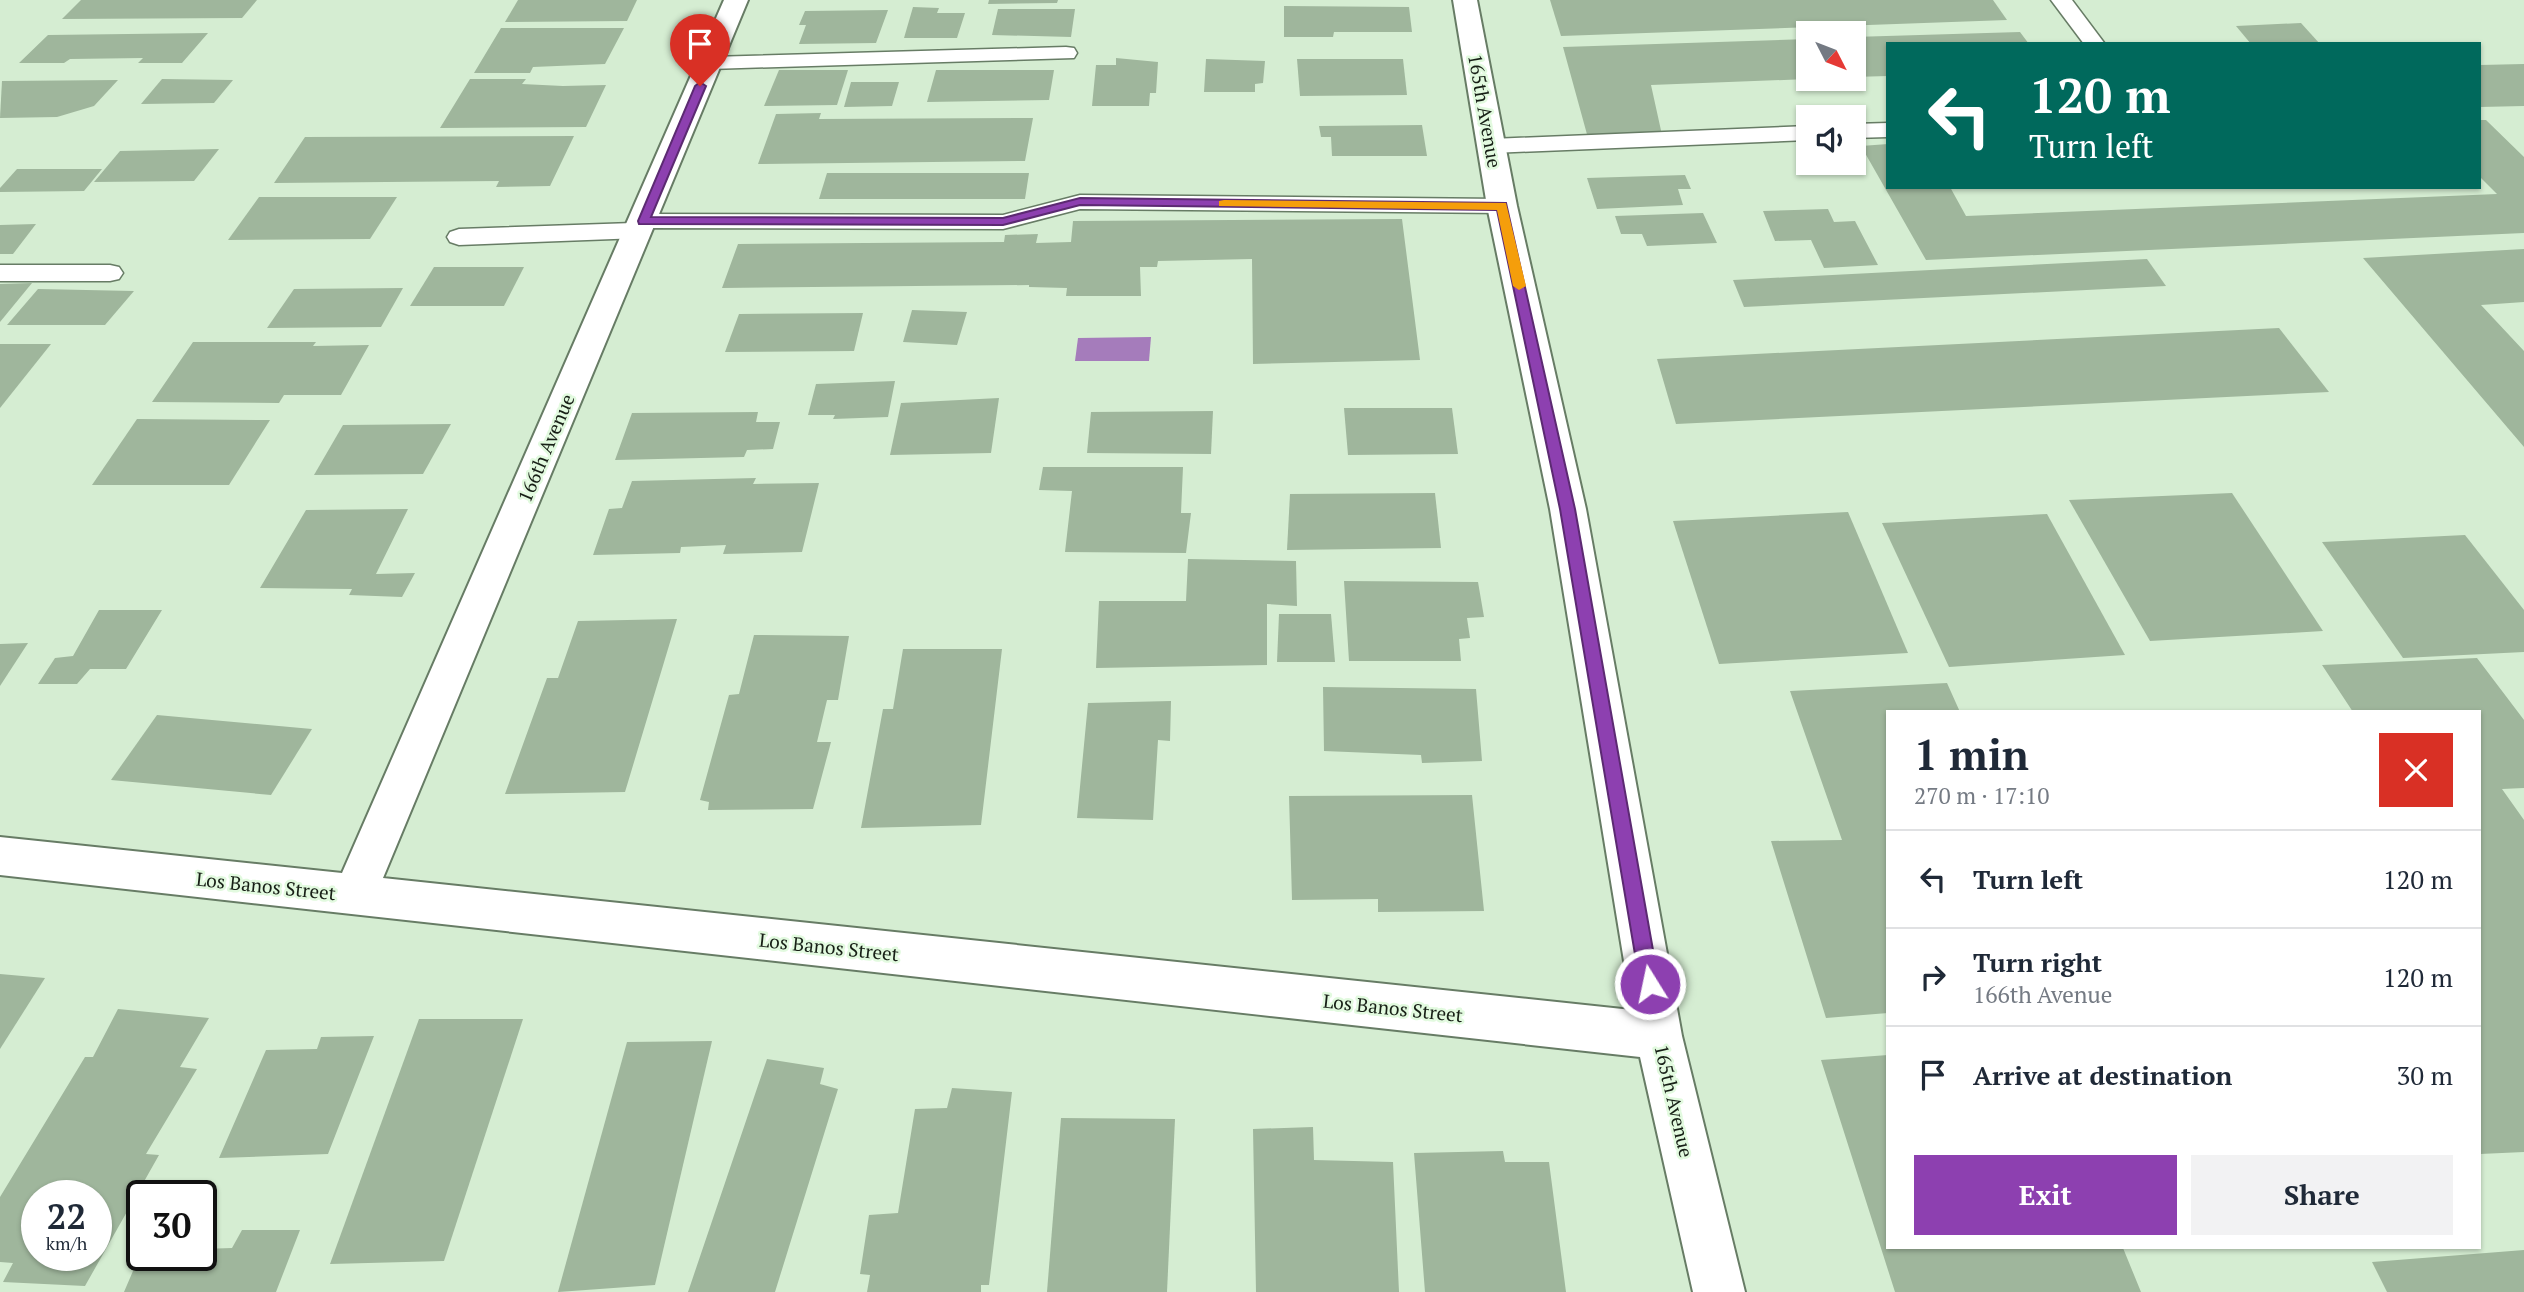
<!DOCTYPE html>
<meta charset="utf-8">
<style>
:root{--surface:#fff;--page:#f2f2f3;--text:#1f2937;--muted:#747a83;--line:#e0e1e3;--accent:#8d40b0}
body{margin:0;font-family:"PT Serif",serif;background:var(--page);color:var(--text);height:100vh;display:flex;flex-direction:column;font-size:26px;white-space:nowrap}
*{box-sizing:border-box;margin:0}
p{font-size:23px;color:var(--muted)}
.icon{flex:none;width:38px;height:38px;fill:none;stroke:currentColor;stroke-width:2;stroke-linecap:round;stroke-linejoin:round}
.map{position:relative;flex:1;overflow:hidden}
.panel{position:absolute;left:1886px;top:710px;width:595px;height:539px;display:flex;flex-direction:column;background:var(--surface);border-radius:0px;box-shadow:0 2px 5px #0004}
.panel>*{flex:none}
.guide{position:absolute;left:1886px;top:42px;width:595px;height:147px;border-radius:0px;box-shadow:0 2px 5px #0004;background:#00695c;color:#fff;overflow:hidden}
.needle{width:46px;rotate:132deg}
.buttons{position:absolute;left:1796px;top:21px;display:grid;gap:14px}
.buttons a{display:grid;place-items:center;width:70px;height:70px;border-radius:0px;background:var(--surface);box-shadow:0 2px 5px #0004;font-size:35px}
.speed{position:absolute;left:21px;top:1180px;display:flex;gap:14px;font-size:35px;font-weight:700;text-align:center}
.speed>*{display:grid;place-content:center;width:91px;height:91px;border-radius:50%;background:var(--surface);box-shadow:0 2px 5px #0004;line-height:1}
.speed small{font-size:18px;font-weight:400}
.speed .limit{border:4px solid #111;border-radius:10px;background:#fff;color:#111}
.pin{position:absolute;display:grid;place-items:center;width:60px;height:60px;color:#fff;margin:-72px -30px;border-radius:50% 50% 50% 0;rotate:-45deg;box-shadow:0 0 7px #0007}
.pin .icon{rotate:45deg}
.me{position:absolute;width:77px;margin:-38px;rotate:350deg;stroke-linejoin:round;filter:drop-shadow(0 0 5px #0008)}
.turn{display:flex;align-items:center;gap:24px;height:147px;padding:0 28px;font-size:32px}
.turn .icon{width:91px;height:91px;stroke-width:2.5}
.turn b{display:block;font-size:49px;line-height:60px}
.round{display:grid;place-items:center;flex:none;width:74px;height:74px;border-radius:0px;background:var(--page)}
.head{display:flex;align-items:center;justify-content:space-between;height:119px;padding:0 28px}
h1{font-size:42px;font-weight:700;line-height:52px}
.action{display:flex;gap:14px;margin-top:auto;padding:14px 28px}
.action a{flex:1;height:80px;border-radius:0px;background:var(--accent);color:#fff;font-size:28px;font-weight:700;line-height:80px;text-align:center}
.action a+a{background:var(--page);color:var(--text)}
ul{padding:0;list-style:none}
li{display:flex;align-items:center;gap:21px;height:98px;padding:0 28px;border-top:2px solid var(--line)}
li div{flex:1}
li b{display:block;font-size:26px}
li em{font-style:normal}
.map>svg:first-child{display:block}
.water{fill:#a57cbb}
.building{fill:#9fb69c;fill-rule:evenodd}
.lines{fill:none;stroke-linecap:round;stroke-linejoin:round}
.service-casing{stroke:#677c65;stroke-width:3}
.minor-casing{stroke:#677c65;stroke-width:4}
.service{fill:#fff;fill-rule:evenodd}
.minor{fill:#fff;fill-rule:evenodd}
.route{fill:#8d40b0;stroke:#5c2a72;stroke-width:2}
.slow{fill:#f59e0b}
.labels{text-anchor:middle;stroke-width:5;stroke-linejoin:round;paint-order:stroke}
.street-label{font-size:19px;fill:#171f16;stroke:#e2fadf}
</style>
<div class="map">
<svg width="2524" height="1292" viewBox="0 0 2524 1292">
<rect width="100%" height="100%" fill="#d5edd2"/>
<!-- water -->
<polygon class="water" points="1151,337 1149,361 1075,361 1078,338"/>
<!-- building -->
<g class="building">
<polygon points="81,0 257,0 242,18 62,19"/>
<polygon points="518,0 637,0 627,21 505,22"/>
<polygon points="989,0 1058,0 1057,3 988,4"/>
<polygon points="1550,0 1993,0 2007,20 1561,36"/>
<polygon points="1284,6 1409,7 1412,32 1334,32 1333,37 1284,37"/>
<polygon points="913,7 939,8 937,13 965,13 957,38 904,38"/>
<polygon points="998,9 1075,9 1071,37 992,35"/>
<polygon points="888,10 876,43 799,44 806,25 799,25 805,11"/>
<polygon points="2301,23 2320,44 2251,44 2236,26"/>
<polygon points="501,28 624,28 605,64 533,67 530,73 474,73"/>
<polygon points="2020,32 2029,44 1888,44 1888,76 1853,77 1853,37"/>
<polygon points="208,33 182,63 138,63 143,58 70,59 64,63 19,63 48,35"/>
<polygon points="1808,39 1808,79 1651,85 1662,135 1588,138 1563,47"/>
<polygon points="1116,58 1158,62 1156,93 1150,93 1149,106 1092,106 1096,65 1116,65"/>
<polygon points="1206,59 1265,61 1263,83 1255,84 1255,92 1204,92"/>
<polygon points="1297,59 1403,59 1407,95 1300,96"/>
<polygon points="2524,64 2524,106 2480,107 2480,65"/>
<polygon points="779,70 848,70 837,105 764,106"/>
<polygon points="936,70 1054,70 1049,100 927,102"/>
<polygon points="162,79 233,80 214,103 141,104"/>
<polygon points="470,79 526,79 522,84 563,86 606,85 586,127 440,128"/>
<polygon points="118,80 94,106 57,117 0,118 2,81"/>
<polygon points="851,82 899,82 892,106 844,107"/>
<polygon points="821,113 819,119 1033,118 1025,161 758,164 776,114"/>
<polygon points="2480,120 2486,120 2524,157 2524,233 1926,260 1861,146 1888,144 1888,187 1950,187 1966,216 2497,194 2480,177"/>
<polygon points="1422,125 1427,156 1332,156 1331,137 1321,137 1319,126"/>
<polygon points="574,136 550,186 496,187 499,181 274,183 305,137"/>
<polygon points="219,149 194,181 94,182 120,151"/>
<polygon points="17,169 102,169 84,191 0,192 0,188"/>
<polygon points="827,173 1029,173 1025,199 819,199"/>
<polygon points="1685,175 1691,189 1678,189 1683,205 1597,209 1587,178"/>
<polygon points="259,197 397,197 370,239 228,240"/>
<polygon points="1828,209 1834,222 1855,221 1878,265 1824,268 1811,240 1775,241 1763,211"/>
<polygon points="1703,213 1717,243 1647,246 1642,234 1621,234 1615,216"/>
<polygon points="1402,219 1420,360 1253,364 1252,259 1158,261 1157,267 1140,267 1141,296 1066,296 1067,288 1029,287 1029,285 722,288 738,244 1004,242 1005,235 1038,234 1036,243 1071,242 1073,221"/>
<polygon points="36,224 13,254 0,254 0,225"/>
<polygon points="2524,249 2524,302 2481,305 2524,351 2524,447 2363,258"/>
<polygon points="2147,259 2166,286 1744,307 1733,280"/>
<polygon points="434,267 524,267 504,306 410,306"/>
<polygon points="32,283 0,322 0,284"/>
<polygon points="403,288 381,327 267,328 294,289"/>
<polygon points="38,289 134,291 105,325 7,325"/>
<polygon points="912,310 967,312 957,345 903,342"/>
<polygon points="863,313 854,351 725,352 739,314"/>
<polygon points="2279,328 2329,392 1676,424 1657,359"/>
<polygon points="193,342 316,342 313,346 369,345 341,395 284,395 279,403 152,402"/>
<polygon points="0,344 51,344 0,408"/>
<polygon points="895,381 888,417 833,419 835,415 808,415 816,384"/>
<polygon points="999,398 991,453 890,455 901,403"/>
<polygon points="1344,408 1452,408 1458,454 1348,455"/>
<polygon points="1213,411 1211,454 1087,453 1091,412"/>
<polygon points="758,412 756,422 780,422 773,449 747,450 744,457 615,460 632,413"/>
<polygon points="137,419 270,420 229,485 92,485"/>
<polygon points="451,424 423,474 314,475 343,425"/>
<polygon points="1043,467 1183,467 1181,513 1191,513 1186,553 1065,552 1072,491 1039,490"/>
<polygon points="756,478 753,484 819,483 802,552 723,554 726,545 681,547 680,553 593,555 609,509 622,508 632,481"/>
<polygon points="1435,493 1441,548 1287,550 1290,494"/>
<polygon points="2232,493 2323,631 2150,641 2069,500"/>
<polygon points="408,509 376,574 415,573 402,597 349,595 352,589 260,588 306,510"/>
<polygon points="1848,512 1908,653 1719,664 1673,521"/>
<polygon points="2047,514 2125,655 1949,667 1882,523"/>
<polygon points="2465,535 2524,610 2524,652 2403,658 2322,542"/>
<polygon points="1188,559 1296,561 1297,606 1267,604 1267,665 1096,668 1099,601 1186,601"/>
<polygon points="1344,581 1478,582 1484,617 1467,618 1470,638 1459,639 1461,661 1349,661"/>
<polygon points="99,610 162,610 126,669 90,669 77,684 38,684 55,658 73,656"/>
<polygon points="1279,614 1331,614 1335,662 1277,662"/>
<polygon points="677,619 625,792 505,794 547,678 558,678 578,621"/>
<polygon points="754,635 849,636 838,700 827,700 817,742 831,742 813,809 708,810 709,802 700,800 729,695 739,694"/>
<polygon points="28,643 0,686 0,644"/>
<polygon points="903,649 1002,649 981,825 861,828 883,709 893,709"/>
<polygon points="2477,658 2524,720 2524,788 2502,789 2524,820 2524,1152 2480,1154 2480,712 2353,712 2322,665"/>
<polygon points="1947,683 1960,712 1888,712 1888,1013 1826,1018 1771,841 1842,840 1790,691"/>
<polygon points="1323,687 1476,689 1482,761 1422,763 1421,755 1324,751"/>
<polygon points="1171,701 1170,741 1158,740 1153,820 1077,818 1088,703"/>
<polygon points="157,715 312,729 271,795 111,780"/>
<polygon points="1472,795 1484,911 1378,912 1378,899 1292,900 1289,796"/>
<polygon points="0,974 45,978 0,1049"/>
<path d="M118,1009L209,1018L180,1067L197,1069L146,1154L159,1155L85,1286L3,1282L13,1263L0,1262V1197L85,1057H93ZM37,1195H96V1255H37Z"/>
<polygon points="419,1019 523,1019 444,1261 330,1264"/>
<polygon points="374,1036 328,1154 219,1158 266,1050 317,1049 321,1037"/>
<polygon points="712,1041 655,1285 558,1292 627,1042"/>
<polygon points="1888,1055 1888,1248 2123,1248 2141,1292 1895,1292 1821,1060"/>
<polygon points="767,1059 824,1068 820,1084 838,1089 775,1292 688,1292"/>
<polygon points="952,1088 1012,1092 989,1285 981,1285 981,1292 867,1292 870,1275 860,1274 869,1215 898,1213 915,1109 947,1108"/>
<polygon points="1061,1118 1175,1119 1167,1292 1047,1292"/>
<polygon points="1313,1127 1314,1160 1393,1162 1399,1292 1256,1292 1253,1129"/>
<polygon points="1503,1151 1505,1162 1549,1162 1566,1292 1425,1292 1414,1153"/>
<polygon points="242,1230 300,1230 276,1292 124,1292 136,1264 164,1264 167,1255 201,1255 201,1249 232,1248"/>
<polygon points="2524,1250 2524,1292 2387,1292 2372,1262"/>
</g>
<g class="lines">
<!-- service casing -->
<g class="service-casing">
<g id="service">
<polygon points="2051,0 2072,0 2105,44 2084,44"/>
<polygon points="1066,47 1074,48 1077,53 1074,58 710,69 702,68 699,63 702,58 710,57"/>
<polygon points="1888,123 1888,137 1853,138 1853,124"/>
<polygon points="1808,126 1808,140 1492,153 1484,151 1481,146 1484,141 1492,139"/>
<polygon points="1080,195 1502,199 1510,201 1514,206 1510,211 1502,213 1080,209 1003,229 651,228 649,235 640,238 459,245 450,242 447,237 450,232 459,229 633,223 635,216 644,214 1003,215"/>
<polygon points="0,265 110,265 119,267 123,273 119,279 110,281 0,281"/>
</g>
</g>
<!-- minor casing -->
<g class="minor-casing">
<polygon id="minor" points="724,0 748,0 383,878 1632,1010 1550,509 1487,206 1453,0 1477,0 1517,206 1586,509 1682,1036 1745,1292 1693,1292 1640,1057 0,875 0,837 342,873"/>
</g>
<!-- service -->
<use href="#service" class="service"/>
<!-- minor -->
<use href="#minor" class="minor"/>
</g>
<!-- route -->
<polygon class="route" points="700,82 706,86 651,217 1003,218 1080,198 1506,203 1575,509 1659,984 1657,990 1650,992 1643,990 1640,984 1560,509 1497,210 1080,205 1003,225 639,224 638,221 695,86"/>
<!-- slow -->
<polygon class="slow" points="1224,200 1506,203 1526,286 1519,290 1513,286 1497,210 1219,206 1219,201"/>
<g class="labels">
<!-- street labels -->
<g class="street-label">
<text transform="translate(1485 111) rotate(80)" y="7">165th Avenue</text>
<text transform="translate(546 448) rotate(-67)" y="7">166th Avenue</text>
<text transform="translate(266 886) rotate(6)" y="7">Los Banos Street</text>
<text transform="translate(829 947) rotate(6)" y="7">Los Banos Street</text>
<text transform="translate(1393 1008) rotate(6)" y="7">Los Banos Street</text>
<text transform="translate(1674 1101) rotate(77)" y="7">165th Avenue</text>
</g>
</g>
</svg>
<div class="buttons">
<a><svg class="needle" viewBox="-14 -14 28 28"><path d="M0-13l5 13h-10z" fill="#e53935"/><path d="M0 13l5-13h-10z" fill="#747a83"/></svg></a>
<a><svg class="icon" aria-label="sound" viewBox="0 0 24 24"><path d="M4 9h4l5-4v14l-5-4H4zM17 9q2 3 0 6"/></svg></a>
</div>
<div class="speed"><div>22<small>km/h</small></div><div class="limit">30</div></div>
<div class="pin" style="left:700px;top:86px;background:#d93025"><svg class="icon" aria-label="arrive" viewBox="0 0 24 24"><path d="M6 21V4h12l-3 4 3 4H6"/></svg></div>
<svg class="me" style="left:1650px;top:984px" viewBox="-20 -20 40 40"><circle r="17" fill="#8d40b0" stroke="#fff" stroke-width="3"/><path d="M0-11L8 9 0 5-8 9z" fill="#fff"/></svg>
<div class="guide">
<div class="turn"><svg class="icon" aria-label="left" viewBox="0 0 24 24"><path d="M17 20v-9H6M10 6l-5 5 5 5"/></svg><div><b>120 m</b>Turn left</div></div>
</div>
<section class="panel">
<div class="head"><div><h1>1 min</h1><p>270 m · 17:10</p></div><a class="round" style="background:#d93025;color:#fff"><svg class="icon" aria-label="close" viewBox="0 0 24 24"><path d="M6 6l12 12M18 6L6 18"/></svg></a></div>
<ul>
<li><svg class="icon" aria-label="left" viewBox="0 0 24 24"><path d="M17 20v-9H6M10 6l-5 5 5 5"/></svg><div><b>Turn left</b></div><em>120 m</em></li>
<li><svg class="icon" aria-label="right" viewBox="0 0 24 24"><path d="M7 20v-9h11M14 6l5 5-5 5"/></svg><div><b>Turn right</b><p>166th Avenue</p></div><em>120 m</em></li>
<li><svg class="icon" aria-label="arrive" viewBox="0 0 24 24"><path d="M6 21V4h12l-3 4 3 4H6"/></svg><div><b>Arrive at destination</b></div><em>30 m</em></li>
</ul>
<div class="action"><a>Exit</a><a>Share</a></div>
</section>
</div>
